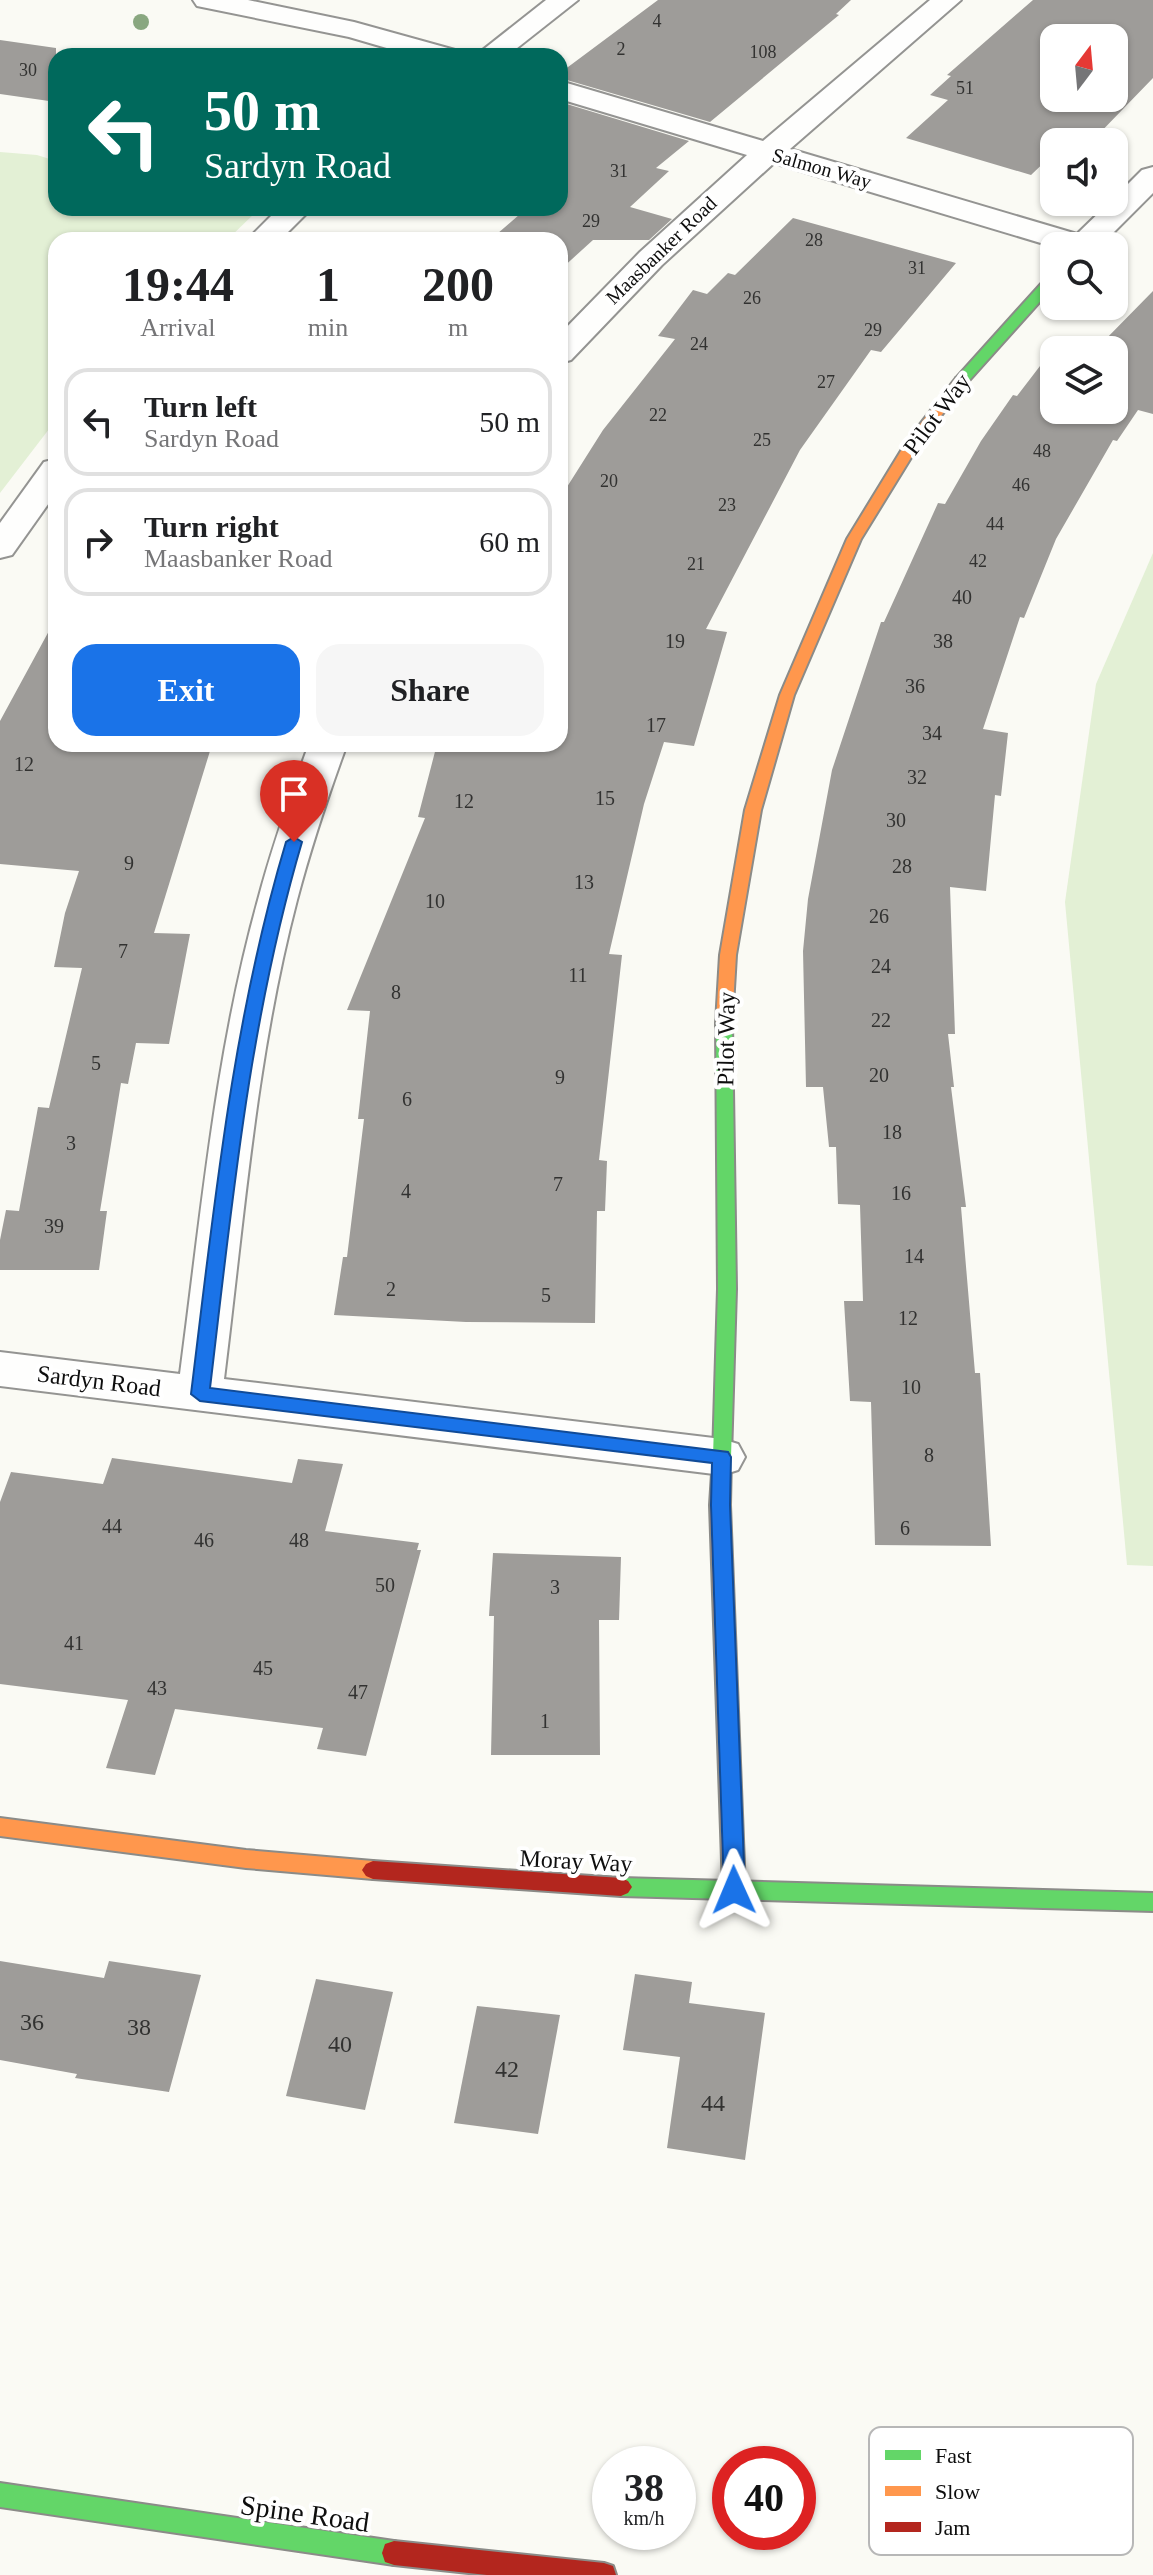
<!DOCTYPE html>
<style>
:root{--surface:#fff;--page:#f6f6f6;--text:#202124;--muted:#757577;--line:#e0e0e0;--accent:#1a73e8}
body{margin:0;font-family:"Times New Roman",serif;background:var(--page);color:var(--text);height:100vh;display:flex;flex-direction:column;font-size:30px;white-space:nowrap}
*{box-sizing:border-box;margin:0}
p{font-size:26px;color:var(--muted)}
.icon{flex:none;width:44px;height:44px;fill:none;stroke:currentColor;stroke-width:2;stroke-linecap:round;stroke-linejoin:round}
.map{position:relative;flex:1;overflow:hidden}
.details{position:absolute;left:48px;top:232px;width:520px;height:520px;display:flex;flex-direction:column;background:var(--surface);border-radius:24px;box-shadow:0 2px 6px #0004}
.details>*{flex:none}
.banner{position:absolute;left:48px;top:48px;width:520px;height:168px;border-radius:24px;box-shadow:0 2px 6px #0004;background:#00695c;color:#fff;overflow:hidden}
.needle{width:52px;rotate:16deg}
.fabs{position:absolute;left:1040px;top:24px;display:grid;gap:16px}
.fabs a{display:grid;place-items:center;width:88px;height:88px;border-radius:16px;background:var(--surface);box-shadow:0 2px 6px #0004;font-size:40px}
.speed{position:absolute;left:592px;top:2446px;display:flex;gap:16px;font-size:40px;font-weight:700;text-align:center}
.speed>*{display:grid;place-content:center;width:104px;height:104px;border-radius:50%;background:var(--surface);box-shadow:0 2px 6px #0004;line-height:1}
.speed small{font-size:20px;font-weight:400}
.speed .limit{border:12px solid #d22;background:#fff;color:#111}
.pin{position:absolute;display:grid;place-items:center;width:68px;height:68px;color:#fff;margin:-82px -34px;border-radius:50% 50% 50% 0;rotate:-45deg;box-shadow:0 0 8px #0007}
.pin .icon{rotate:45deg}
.me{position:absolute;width:88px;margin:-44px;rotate:359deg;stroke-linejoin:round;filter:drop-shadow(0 0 6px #0008)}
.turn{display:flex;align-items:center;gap:28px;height:168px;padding:0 24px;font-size:36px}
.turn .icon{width:104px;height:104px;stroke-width:2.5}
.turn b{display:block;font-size:56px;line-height:68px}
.eta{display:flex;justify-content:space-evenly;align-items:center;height:136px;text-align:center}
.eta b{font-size:48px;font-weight:800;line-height:56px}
.button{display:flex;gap:16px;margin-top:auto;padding:16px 24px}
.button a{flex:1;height:92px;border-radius:24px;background:var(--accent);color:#fff;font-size:32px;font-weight:800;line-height:92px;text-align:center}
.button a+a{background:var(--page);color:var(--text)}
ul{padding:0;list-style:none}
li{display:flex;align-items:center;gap:24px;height:108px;margin:0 16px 12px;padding:0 8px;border:4px solid var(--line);border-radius:24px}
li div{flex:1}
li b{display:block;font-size:30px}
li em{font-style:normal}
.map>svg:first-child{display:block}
.green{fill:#e3f0d5}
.building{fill:#9e9c99;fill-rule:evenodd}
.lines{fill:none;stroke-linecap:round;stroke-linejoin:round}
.street-casing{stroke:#949492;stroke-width:4}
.fast-casing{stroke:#8b8b88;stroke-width:4}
.slow-casing{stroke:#8b8b88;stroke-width:4}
.jam-casing{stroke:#8b8b88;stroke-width:4}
.street{fill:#fefefd;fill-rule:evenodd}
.fast{fill:#63d668;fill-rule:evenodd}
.slow{fill:#ff974d;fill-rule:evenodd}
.jam{fill:#b3261e;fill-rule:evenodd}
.tree{fill:#89a780}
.route{fill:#1a73e8;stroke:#114b97;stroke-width:2}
.labels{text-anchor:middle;stroke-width:8;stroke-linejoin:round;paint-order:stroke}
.far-number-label{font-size:18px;fill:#323231}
.far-street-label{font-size:20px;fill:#0e0e0e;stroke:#fff}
.number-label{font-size:20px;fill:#323231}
.street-label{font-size:24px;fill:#0e0e0e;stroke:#fff}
.near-number-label{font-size:24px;fill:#323231}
.near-street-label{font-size:28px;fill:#0e0e0e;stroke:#fff}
.key{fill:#fff;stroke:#b7b7b7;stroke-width:2}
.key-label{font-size:22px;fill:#0e0e0e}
</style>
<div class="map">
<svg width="1153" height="2575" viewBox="0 0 1153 2575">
<rect width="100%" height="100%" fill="#fafaf4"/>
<!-- green -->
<g class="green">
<polygon points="0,152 37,155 56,161 56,208 260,208 227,240 56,240 56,420 0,493"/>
<polygon points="1153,553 1153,1566 1127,1565 1065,902 1096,684"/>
</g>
<!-- building -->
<g class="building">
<polygon points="658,0 851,0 836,14 839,15 710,122 560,78 560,73"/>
<path d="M1033,0H1153V78L1093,140L1073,135L1066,142H1054V153L1031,175L906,138L948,100L930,95L951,76L947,75ZM1054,38H1114V98H1054Z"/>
<polygon points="0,40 56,48 56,102 0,94"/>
<polygon points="560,102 689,141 656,168 669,171 630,207 672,219 649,240 593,240 560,270 560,240 490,240 527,208 560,208"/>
<polygon points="793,218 956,263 881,352 871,350 800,450 706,629 727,632 694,746 664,742 644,804 609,954 622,955 599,1160 607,1161 605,1211 597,1211 595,1323 466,1322 334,1315 343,1257 347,1257 364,1119 358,1119 370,1011 347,1010 425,818 418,817 437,744 560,744 560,498 603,430 675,339 658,336 693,290 707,294 728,273 735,275"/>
<polygon points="1153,291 1153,414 1138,410 1117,441 1113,440 1056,539 1024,618 1020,617 983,729 1008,733 1001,796 995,795 986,891 950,887 955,1034 948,1034 954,1087 951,1087 966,1207 961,1207 975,1373 980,1373 991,1546 875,1545 871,1402 850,1401 844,1301 863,1301 860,1205 838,1204 836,1147 829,1147 823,1087 806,1087 803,951 808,899 832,770 881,622 884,622 938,503 945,504 981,441 1013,395 1017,396 1040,366 1054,370 1054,410 1114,410 1114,350 1074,350 1082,340 1100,345"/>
<polygon points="56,618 56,744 116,744 210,751 154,933 190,934 169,1044 136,1043 128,1084 121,1083 100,1211 107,1211 99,1270 0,1270 0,1240 6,1210 19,1211 38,1107 49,1108 82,968 54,967 65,913 79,871 0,864 0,721"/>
<polygon points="112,1458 292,1483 298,1459 343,1464 325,1531 419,1543 417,1550 421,1550 366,1756 317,1749 323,1728 175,1709 155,1775 106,1768 128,1700 0,1684 0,1502 11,1472 103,1484"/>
<polygon points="493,1553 621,1557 619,1620 599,1620 600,1755 491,1755 494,1616 489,1616"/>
<polygon points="0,1961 104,1978 109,1961 201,1975 169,2092 75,2078 77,2074 0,2060"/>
<polygon points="635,1974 692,1982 689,2003 765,2013 745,2160 667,2148 680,2057 623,2050"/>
<polygon points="316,1979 393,1992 365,2110 286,2096"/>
<polygon points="477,2006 560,2015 538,2134 454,2123"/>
</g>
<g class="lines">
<!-- street casing -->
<g class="street-casing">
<g id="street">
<polygon points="193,0 248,0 354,22 455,50 459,56 414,56 349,37 197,6"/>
<polygon points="546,0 578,0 507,56 475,56"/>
<polygon points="930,0 961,0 790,149 1077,234 1110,202 1114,202 1114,198 1142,170 1153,167 1153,193 1100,246 1054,247 774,163 662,265 571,360 560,363 560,334 640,252 747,155 560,99 560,81 763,141"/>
<polygon points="279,208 312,208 280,240 247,240"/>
<polygon points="56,459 56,493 12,555 0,558 0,523 44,462"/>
<path d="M309,744H347C328,796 311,847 297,900C256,1056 244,1219 224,1379L722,1439L738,1444L745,1457L738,1470L722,1475L0,1386V1352L180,1374C201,1216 215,1054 258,900C272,847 290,796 309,744Z"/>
</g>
</g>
<!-- fast casing -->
<g class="fast-casing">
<g id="fast">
<polygon points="1054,274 1054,286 966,384 956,384 956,378 1049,275"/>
<polygon points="724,1017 732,1023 736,1289 731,1457 729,1462 715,1462 713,1457 718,1289 716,1023"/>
<polygon points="621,1878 1153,1893 1153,1911 621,1896 614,1893 610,1887 614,1881"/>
<polygon points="0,2483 394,2541 403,2544 406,2553 403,2562 394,2565 0,2507"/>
</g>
</g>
<!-- slow casing -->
<g class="slow-casing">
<g id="slow">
<polygon points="961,377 968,381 920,443 861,539 794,695 761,810 736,955 732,1023 730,1027 718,1027 716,1023 720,955 745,810 780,695 847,539 907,441 956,378"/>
<polygon points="722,1450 729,1452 731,1457 730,1505 745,1890 741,1896 734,1899 727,1896 723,1890 710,1505 713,1457 715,1452"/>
<polygon points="0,1818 246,1850 373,1861 380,1864 384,1870 380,1876 373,1879 246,1868 0,1836"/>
</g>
</g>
<!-- jam casing -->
<g class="jam-casing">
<g id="jam">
<polygon points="373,1861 621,1878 628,1881 632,1887 628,1893 621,1896 373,1879 366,1876 362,1870 366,1864"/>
<polygon points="394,2541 604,2563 613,2566 616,2575 487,2575 394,2565 385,2562 382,2553 385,2544"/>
</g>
</g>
<!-- street -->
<use href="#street" class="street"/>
<!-- fast -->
<use href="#fast" class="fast"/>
<!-- slow -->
<use href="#slow" class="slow"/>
<!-- jam -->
<use href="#jam" class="jam"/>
</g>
<!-- trees -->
<circle class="tree" cx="141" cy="22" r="8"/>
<!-- route -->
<path class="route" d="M294,837L302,842C249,1021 232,1204 210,1388L728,1452L731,1457L730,1505L745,1890L742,1897L734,1900L727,1897L724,1890L711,1505L712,1463L200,1401L191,1394C214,1208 232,1022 286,842Z"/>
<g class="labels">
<!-- far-number labels -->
<g class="far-number-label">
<text x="657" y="27">4</text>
<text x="621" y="55">2</text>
<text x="763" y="58">108</text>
<text x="28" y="76">30</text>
<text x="965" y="94">51</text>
<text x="619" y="177">31</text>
<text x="591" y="227">29</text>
<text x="814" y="246">28</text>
<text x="917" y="274">31</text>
<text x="752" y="304">26</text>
<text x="873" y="336">29</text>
<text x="699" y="350">24</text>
<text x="826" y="388">27</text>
<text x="658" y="421">22</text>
<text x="762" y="446">25</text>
<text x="1042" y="457">48</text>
<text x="609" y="487">20</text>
<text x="1021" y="491">46</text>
<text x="727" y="511">23</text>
<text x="995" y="530">44</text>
<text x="978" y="567">42</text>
<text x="696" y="570">21</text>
</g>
<!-- far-street labels -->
<g class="far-street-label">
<text transform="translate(822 168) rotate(16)" y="7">Salmon Way</text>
<text transform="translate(661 250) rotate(-44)" y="7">Maasbanker Road</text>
</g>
<!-- number labels -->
<g class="number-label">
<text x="962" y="604">40</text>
<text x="675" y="648">19</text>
<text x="943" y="648">38</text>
<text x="915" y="693">36</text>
<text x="656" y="732">17</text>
<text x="932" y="740">34</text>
<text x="24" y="771">12</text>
<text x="917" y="784">32</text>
<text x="605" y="805">15</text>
<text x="464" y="808">12</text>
<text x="896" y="827">30</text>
<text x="129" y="870">9</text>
<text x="902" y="873">28</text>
<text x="584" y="889">13</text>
<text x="435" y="908">10</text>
<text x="879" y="923">26</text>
<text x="123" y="958">7</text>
<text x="881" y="973">24</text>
<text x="578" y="982">11</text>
<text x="396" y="999">8</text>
<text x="881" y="1027">22</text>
<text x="96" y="1070">5</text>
<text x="879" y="1082">20</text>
<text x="560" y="1084">9</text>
<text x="407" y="1106">6</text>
<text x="892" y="1139">18</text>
<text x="71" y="1150">3</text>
<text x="558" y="1191">7</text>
<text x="406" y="1198">4</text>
<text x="901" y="1200">16</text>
<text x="54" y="1233">39</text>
<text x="914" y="1263">14</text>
<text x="391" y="1296">2</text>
<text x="546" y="1302">5</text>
<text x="908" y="1325">12</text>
<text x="911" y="1394">10</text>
<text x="929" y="1462">8</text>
<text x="112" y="1533">44</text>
<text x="905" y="1535">6</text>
<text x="204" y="1547">46</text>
<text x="299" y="1547">48</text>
<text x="385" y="1592">50</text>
<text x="555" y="1594">3</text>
<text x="74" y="1650">41</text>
<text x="263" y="1675">45</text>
<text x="157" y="1695">43</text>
<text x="358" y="1699">47</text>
<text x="545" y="1728">1</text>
</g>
<!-- street labels -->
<g class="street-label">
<text transform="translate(937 414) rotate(-53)" y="8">Pilot Way</text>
<text transform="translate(726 1039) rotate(-89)" y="8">Pilot Way</text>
<text transform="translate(99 1381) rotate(7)" y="8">Sardyn Road</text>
<text transform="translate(576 1861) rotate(3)" y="8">Moray Way</text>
</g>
<!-- near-number labels -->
<g class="near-number-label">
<text x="32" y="2030">36</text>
<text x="139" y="2035">38</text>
<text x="340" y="2052">40</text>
<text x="507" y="2077">42</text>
<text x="713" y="2111">44</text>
</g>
<!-- near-street labels -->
<g class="near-street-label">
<text transform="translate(305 2513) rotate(8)" y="10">Spine Road</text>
</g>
</g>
<!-- legend -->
<rect x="869" y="2427" width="264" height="128" rx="12" class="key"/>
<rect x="885" y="2450" width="36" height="10" fill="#63d668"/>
<rect x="885" y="2486" width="36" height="10" fill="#ff974d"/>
<rect x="885" y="2522" width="36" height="10" fill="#b3261e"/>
<g class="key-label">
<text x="935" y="2463">Fast</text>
<text x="935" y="2499">Slow</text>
<text x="935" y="2535">Jam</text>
</g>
</svg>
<div class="fabs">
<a><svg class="needle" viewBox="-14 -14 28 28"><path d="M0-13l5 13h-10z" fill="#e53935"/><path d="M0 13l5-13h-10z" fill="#757577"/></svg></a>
<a><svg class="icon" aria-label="sound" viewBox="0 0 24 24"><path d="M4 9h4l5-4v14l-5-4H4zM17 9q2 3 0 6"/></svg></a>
<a><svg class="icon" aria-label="search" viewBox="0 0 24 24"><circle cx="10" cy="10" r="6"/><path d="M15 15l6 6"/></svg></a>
<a><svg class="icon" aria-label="layers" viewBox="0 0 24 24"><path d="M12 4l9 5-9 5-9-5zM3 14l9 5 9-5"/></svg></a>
</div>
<div class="speed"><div>38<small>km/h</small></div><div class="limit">40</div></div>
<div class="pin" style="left:294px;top:842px;background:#d93025"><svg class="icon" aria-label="arrive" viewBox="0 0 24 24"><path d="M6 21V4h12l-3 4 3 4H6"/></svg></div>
<svg class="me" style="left:734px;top:1890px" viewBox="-20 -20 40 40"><path d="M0-17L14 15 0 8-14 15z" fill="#1a73e8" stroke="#fff" stroke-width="4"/></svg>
<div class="banner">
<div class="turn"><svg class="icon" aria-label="left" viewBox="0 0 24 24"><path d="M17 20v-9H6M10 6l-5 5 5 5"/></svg><div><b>50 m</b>Sardyn Road</div></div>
</div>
<section class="details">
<div class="eta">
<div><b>19:44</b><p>Arrival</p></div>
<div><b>1</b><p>min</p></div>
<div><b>200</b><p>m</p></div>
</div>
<ul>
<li><svg class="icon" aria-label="left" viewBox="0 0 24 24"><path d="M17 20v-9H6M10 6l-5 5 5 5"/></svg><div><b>Turn left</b><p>Sardyn Road</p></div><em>50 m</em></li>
<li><svg class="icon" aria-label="right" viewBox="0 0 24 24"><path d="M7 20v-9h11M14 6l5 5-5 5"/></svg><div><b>Turn right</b><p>Maasbanker Road</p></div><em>60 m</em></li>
</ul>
<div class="button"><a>Exit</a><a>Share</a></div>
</section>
</div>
